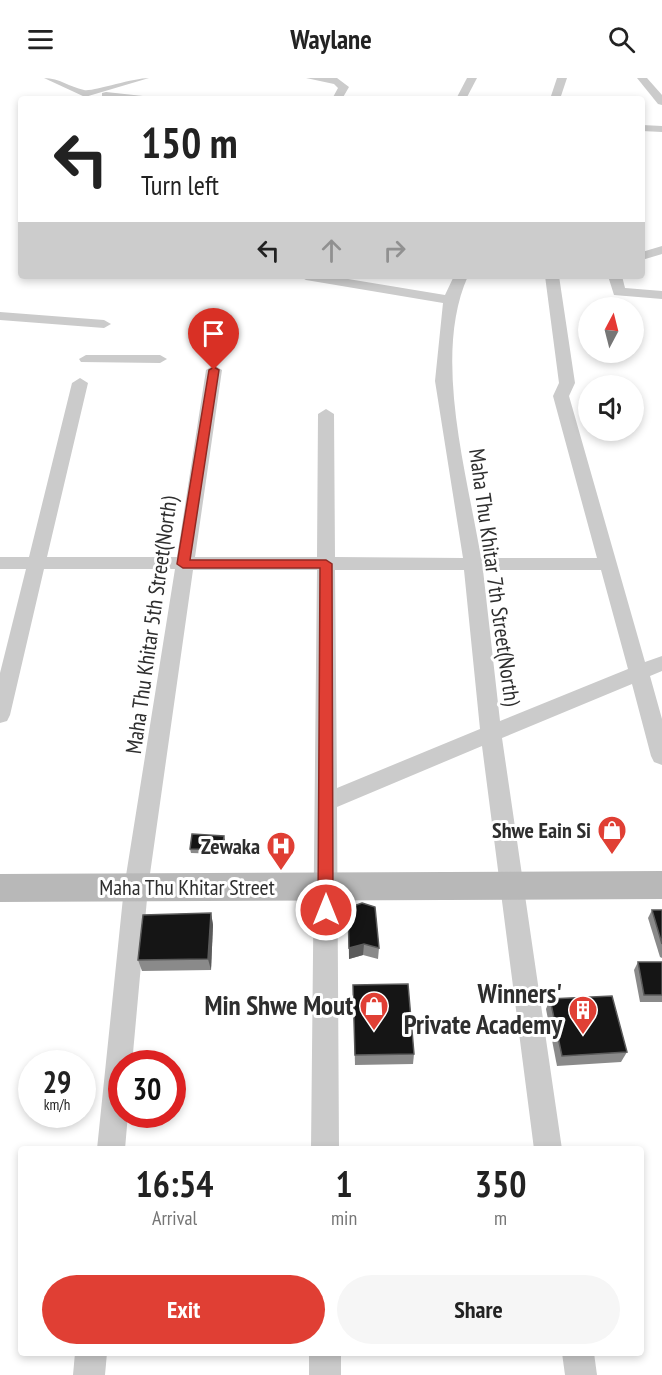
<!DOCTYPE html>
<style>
:root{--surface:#fff;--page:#f6f6f6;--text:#222;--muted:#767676;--accent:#e03f34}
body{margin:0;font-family:"PT Sans Narrow",sans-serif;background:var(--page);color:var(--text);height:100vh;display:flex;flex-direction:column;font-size:22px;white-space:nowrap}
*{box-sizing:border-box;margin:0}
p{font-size:20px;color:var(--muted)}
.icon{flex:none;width:33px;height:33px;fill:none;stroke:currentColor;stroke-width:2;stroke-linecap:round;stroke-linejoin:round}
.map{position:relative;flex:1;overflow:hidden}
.panel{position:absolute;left:18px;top:1068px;width:626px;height:210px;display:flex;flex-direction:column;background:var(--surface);border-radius:6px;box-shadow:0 3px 9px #0003}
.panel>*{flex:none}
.top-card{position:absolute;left:18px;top:18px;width:627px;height:183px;border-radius:6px;box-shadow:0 3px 9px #0003;background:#fff;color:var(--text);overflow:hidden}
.needle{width:39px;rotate:7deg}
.tools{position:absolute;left:578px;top:219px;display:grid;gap:12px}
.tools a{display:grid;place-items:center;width:66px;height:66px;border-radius:50%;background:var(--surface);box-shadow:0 3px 9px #0003;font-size:30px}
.speed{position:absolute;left:18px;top:972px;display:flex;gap:12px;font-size:30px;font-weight:700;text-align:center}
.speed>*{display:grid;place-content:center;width:78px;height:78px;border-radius:50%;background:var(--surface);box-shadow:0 3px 9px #0003;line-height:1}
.speed small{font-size:15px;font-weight:400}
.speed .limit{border:9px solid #d22;background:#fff;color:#111}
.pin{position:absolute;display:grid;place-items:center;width:51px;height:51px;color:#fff;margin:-62px -26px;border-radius:50% 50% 50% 0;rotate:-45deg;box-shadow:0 0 6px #0007}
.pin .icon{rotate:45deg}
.me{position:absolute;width:66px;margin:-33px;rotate:0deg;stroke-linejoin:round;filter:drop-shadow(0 0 4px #0008)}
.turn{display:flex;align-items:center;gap:21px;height:126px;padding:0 24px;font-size:27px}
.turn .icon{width:78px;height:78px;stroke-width:2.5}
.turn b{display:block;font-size:42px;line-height:51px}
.lanes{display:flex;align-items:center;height:57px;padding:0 24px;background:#0003;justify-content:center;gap:30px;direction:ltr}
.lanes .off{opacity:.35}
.eta{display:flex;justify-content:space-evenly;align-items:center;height:102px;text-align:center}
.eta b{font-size:36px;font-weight:800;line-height:42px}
.primary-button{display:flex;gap:12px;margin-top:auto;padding:12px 24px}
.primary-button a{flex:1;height:69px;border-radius:36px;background:var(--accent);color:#fff;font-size:24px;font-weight:800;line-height:69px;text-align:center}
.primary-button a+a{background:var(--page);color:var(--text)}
header{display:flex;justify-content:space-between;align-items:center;height:78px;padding:0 24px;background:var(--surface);font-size:27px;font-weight:800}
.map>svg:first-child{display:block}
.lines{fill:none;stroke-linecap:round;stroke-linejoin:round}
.street{fill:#cbcbcb;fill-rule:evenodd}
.secondary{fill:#b8b8b8;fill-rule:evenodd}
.wall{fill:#8a8a8a}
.shaded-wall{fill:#5b5b5b}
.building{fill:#151515;stroke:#5b5b5b;stroke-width:1.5}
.route{fill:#e03f34;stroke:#922922;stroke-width:1.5}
.labels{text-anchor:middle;stroke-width:6;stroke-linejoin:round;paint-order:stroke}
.street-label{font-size:22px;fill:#2e2e2e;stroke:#fff}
.poi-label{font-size:22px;font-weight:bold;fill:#2e2e2e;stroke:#fff;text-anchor:end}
.near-poi-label{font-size:27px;font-weight:bold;fill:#2e2e2e;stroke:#fff;text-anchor:end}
</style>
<header><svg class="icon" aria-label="menu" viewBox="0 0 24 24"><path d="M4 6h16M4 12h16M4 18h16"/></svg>Waylane<svg class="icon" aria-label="search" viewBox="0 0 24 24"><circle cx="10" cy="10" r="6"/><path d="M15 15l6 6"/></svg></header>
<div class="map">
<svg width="662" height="1297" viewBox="0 0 662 1297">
<rect width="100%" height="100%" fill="#fff"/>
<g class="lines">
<!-- street -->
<g class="street">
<path d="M44,0C60,0 69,9 84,12C93,14 132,0 149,0L85,19Z"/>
<polygon points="306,0 337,0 349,9 342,21 332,21 338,10 334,6"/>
<polygon points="467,0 477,0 466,21 456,21"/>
<polygon points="557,0 567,0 560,21 550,21"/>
<polygon points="637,0 647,0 662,17 662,27 658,26"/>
<polygon points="106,14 143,18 148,21 102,19 102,15"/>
<polygon points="642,47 662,48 662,54 642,53"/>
<polygon points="662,168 662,176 642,182 642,174"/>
<path d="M299,198H330L445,217L454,198H468C432,278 467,395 481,480H597L553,318L559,305L545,198H559L575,305L569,318L645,584L662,578V593L650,598L662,641V687L654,684L651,678L632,606L502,660L562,1071H534L482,668L337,729L339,1071H311L317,492H193L148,810L132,986H122V1036H128L125,1071H97L124,810L175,491H44L10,637L7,643L0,645V595L26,491H0V479H29L72,305L80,300L88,305L47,479H177L206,292L214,287L222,292L195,479H317L318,336L326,331L334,336L335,479L463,480L435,303L443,225L306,202ZM335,492H464L480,651L337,710ZM483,492H601L628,591L500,643Z"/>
<polygon points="608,198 622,198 625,210 662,213 662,221 614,217"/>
<polygon points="0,234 104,242 111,246 104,250 0,242"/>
<polygon points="86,277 160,277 167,281 160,285 81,284 79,281"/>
<polygon points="75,1275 107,1275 105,1297 73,1297"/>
<rect x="309" y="1275" width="32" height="22"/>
<polygon points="562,1275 594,1275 597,1297 565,1297"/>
</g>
<!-- secondary -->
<polygon class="secondary" points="662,793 662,821 0,824 0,796"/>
</g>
<!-- wall -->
<g class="wall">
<polygon points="225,762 222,776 191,775 190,771"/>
<polygon points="348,830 379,870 378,881 363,877 349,881"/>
<polygon points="652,832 662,832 662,880 660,879 648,840"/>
<polygon points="211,835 213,847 211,892 142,893 138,882"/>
<polygon points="638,884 662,884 662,924 640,924 634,892"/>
<polygon points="353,907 414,976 413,986 355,987"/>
<polygon points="550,921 627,974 621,984 557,988 546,931"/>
</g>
<!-- shaded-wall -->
<g class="shaded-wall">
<polygon points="224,758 225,762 222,776 222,772"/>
<polygon points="211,835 213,847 211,892 208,881"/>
<polygon points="364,866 363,877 349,881 349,870"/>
</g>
<!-- building -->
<g class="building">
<polygon points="192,756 224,758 222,772 190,771"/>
<polygon points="362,825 375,829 379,870 364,866 349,870 348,830"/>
<polygon points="652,832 662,832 662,866"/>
<polygon points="211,835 208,881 138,882 143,837"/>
<polygon points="638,884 662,884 662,917 644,917"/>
<polygon points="408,906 414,976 355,977 353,907"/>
<polygon points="612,918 627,974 562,978 550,921"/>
</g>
<!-- route -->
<polygon class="route" points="214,289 219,292 190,482 326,482 332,486 333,832 331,837 326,839 320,837 318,832 320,490 183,490 177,486 209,292"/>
<!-- icons -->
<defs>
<g id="shop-pin" transform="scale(1.5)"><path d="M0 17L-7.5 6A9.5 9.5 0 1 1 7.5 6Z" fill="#e03f34" stroke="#fff"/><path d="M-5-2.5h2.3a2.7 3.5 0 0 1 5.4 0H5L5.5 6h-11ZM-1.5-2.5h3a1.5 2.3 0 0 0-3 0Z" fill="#fff"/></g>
<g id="hospital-pin" transform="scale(1.5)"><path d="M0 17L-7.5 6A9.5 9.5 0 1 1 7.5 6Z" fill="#e03f34" stroke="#fff"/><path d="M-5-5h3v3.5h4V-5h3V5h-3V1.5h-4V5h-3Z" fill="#fff"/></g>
<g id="building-pin" transform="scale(1.5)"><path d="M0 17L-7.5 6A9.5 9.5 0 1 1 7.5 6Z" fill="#e03f34" stroke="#fff"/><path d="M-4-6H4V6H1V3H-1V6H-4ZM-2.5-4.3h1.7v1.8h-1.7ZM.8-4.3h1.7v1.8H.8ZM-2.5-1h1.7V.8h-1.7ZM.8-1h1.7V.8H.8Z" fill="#fff"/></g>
</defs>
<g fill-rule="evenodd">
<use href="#shop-pin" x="612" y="752"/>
<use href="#hospital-pin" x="281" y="768"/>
<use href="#shop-pin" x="374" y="928"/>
<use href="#building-pin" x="583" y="932"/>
</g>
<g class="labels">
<!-- street labels -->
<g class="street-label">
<text transform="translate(495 499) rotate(82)" y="8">Maha Thu Khitar 7th Street(North)</text>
<text transform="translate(151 547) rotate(-82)" y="8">Maha Thu Khitar 5th Street(North)</text>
<text x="187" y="817">Maha Thu Khitar Street</text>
</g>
<!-- poi labels -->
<g class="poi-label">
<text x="591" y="760">Shwe Eain Si</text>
<text x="260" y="776">Zewaka</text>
</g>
<!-- near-poi labels -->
<g class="near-poi-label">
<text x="562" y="925">Winners'<tspan x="562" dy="31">Private Academy</tspan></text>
<text x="353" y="937">Min Shwe Mout</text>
</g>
</g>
</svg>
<div class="tools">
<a><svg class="needle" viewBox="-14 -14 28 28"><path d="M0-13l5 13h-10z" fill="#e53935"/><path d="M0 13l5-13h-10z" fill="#767676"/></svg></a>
<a><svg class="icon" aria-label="sound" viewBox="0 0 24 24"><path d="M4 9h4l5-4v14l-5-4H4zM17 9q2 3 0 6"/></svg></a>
</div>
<div class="speed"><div>29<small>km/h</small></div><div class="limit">30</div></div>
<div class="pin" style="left:214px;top:292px;background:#d93025"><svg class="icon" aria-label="arrive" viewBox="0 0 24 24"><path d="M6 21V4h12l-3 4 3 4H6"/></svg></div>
<svg class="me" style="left:326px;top:832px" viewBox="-20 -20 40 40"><circle r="17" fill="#e03f34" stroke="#fff" stroke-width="3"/><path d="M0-11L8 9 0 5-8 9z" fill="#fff"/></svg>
<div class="top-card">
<div class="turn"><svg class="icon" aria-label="left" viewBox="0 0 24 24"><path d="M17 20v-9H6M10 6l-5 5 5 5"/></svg><div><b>150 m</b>Turn left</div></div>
<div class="lanes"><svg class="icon" aria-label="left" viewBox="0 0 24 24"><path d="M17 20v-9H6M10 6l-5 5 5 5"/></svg><svg class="icon off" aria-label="ahead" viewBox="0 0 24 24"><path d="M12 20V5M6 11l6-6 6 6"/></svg><svg class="icon off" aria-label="right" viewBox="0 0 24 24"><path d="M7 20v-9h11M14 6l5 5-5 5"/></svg></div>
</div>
<section class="panel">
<div class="eta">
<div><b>16:54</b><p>Arrival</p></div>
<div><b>1</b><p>min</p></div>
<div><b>350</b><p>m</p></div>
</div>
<div class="primary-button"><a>Exit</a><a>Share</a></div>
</section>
</div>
